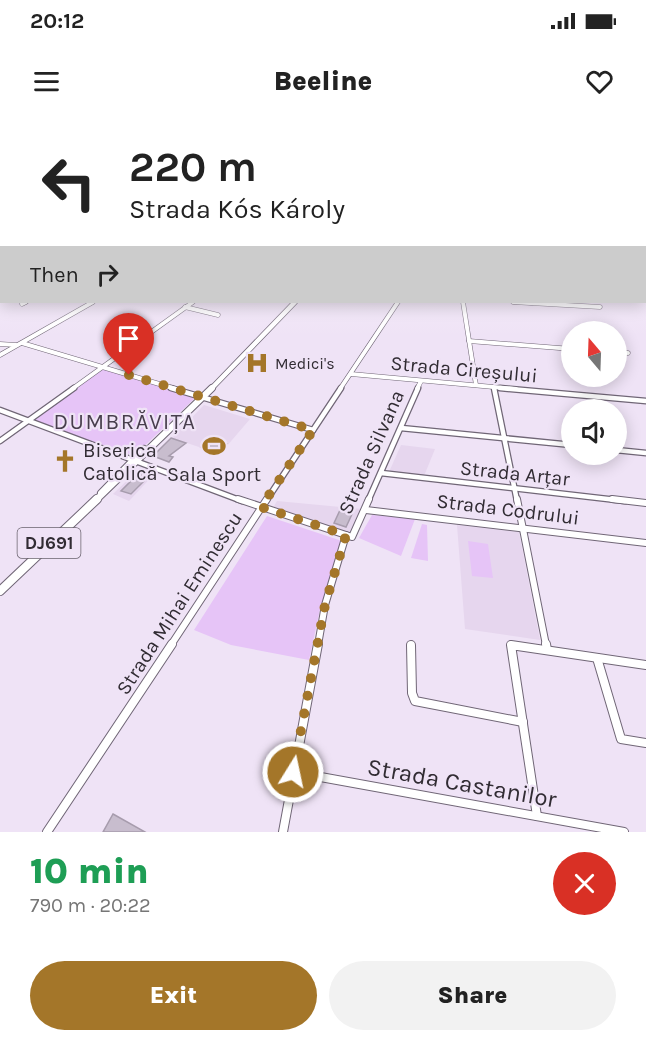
<!DOCTYPE html>
<meta charset="utf-8">
<style>
:root{--surface:#fff;--page:#f2f2f2;--text:#222;--muted:#767676;--accent:#a47629}
body{margin:0;font-family:Karla,sans-serif;background:var(--page);color:var(--text);height:100vh;display:flex;flex-direction:column;font-size:22px;white-space:nowrap}
*{box-sizing:border-box;margin:0}
p{font-size:20px;color:var(--muted)}
.icon{flex:none;width:33px;height:33px;fill:none;stroke:currentColor;stroke-width:2;stroke-linecap:round;stroke-linejoin:round}
.map{position:relative;height:712px;overflow:hidden}
.panel{display:flex;flex-direction:column;background:var(--surface);flex:1}
.panel>*{flex:none}
.banner{position:absolute;left:0px;top:0px;width:646px;height:183px;box-shadow:0 3px 15px #0003;background:#fff;color:var(--text);overflow:hidden}
.needle{width:39px;rotate:341deg}
.tools{position:absolute;left:561px;top:201px;display:grid;gap:12px}
.tools a{display:grid;place-items:center;width:66px;height:66px;border-radius:50%;background:var(--surface);box-shadow:0 3px 15px #0003;font-size:30px}
.pin{position:absolute;display:grid;place-items:center;width:51px;height:51px;color:#fff;margin:-62px -26px;border-radius:50% 50% 50% 0;rotate:-45deg;box-shadow:0 0 6px #0007}
.pin .icon{rotate:45deg}
.me{position:absolute;width:66px;margin:-33px;rotate:10deg;stroke-linejoin:round;filter:drop-shadow(0 0 4px #0008)}
.turn{display:flex;align-items:center;gap:21px;height:126px;padding:0 30px;font-size:27px}
.turn .icon{width:78px;height:78px;stroke-width:2.5}
.turn b{display:block;font-size:42px;line-height:51px}
.then{display:flex;align-items:center;height:57px;padding:0 30px;background:#0003;gap:12px;font-size:22px}
.round{display:grid;place-items:center;flex:none;width:63px;height:63px;border-radius:32px;background:var(--page)}
.summary{display:flex;align-items:center;justify-content:space-between;height:102px;padding:0 30px}
h1{font-size:36px;font-weight:800;line-height:45px;color:#1e9e55}
.action{display:flex;gap:12px;margin-top:auto;padding:12px 30px}
.action a{flex:1;height:69px;border-radius:36px;background:var(--accent);color:#fff;font-size:24px;font-weight:800;line-height:69px;text-align:center}
.action a+a{background:var(--page);color:var(--text)}
.status{display:flex;justify-content:space-between;align-items:center;height:42px;padding:0 30px;background:var(--surface);direction:ltr}
.status svg{height:16px;fill:currentColor}
header{display:flex;justify-content:space-between;align-items:center;height:78px;padding:0 30px;background:var(--surface);font-size:27px;font-weight:800}
.map>svg:first-child{display:block}
.built{fill:#e6d6ee}
.green{fill:#e6c4f7}
.building{fill:#c8bdce;stroke:#a79cad;stroke-width:1.5}
.lines{fill:none;stroke-linecap:round;stroke-linejoin:round}
.minor-far4-casing{stroke:#706676;stroke-width:4.5}
.minor-far3-casing{stroke:#706676;stroke-width:5}
.minor-far2-casing{stroke:#706676;stroke-width:7}
.minor-far1-casing{stroke:#706676;stroke-width:8}
.minor-casing{stroke:#706676;stroke-width:10}
.major-far2-casing{stroke:#706676;stroke-width:6}
.major-far1-casing{stroke:#706676;stroke-width:8}
.major-casing{stroke:#706676;stroke-width:10}
.minor-far4{stroke:#fff;stroke-width:3}
.minor-far3{stroke:#fff;stroke-width:4}
.minor-far2{stroke:#fff;stroke-width:4.5}
.minor-far1{stroke:#fff;stroke-width:6}
.minor{stroke:#fff;stroke-width:8}
.major-far2{stroke:#fff;stroke-width:4.5}
.major-far1{stroke:#fff;stroke-width:6}
.major{stroke:#fff;stroke-width:8}
.route{stroke:#a47629;stroke-width:10;stroke-dasharray:0 18}
.labels{text-anchor:middle;stroke-width:4.5;stroke-linejoin:round;paint-order:stroke}
.far-poi-label{font-size:16px;fill:#312c33;stroke:#efe3f6;text-anchor:start}
.shield{fill:#efe3f6;stroke:#6a636e;stroke-width:1.5}
.shield-label{font-size:18px;font-weight:bold;fill:#312c33}
.street-label{font-size:20px;fill:#312c33;stroke:#efe3f6}
.poi-label{font-size:20px;fill:#312c33;stroke:#efe3f6;text-anchor:start}
.quarter-label{font-size:22px;letter-spacing:1.5px;fill:#483e4d;stroke:#efe3f6}
.near-street-label{font-size:24px;fill:#312c33;stroke:#efe3f6}
</style>
<div class="status"><b>20:12</b><svg viewBox="0 0 49 12"><path d="M0 12V9h3v3zM5 12V6h3v6zM10 12V3h3v9zM15 12V0h3v12zM26 1h20v11H26zM47 4h2v5h-2z"/></svg></div>
<header><svg class="icon" aria-label="menu" viewBox="0 0 24 24"><path d="M4 6h16M4 12h16M4 18h16"/></svg>Beeline<svg class="icon" aria-label="heart" viewBox="0 0 24 24"><path d="M12 20l-8-8c-3-5 5-10 8-4 3-6 11-1 8 4z"/></svg></header>
<div class="map">
<svg width="646" height="712" viewBox="0 0 646 712">
<rect width="100%" height="100%" fill="#efe3f6"/>
<!-- built -->
<g class="built">
<polygon points="204,285 250,299 220,334 172,318"/>
<polygon points="401,325 435,329 424,356 389,352"/>
<polygon points="142,346 157,351 129,381 113,374"/>
<polygon points="277,381 362,389 350,413 273,388"/>
<polygon points="457,405 519,412 540,520 465,509"/>
</g>
<!-- green -->
<g class="green">
<polygon points="103,247 192,276 194,279 137,333 132,335 28,300"/>
<polygon points="372,395 415,399 401,436 359,418"/>
<polygon points="267,396 342,421 321,485 309,540 231,525 194,510"/>
<polygon points="422,404 427,405 428,441 411,438"/>
<polygon points="468,421 488,424 493,458 472,456"/>
</g>
<!-- building -->
<g class="building">
<polygon points="171,318 186,323 169,336 173,337 169,342 153,336"/>
<polygon points="209,318 227,324 220,334 201,327"/>
<polygon points="140,352 149,356 131,374 121,371"/>
<polygon points="341,388 353,392 346,407 334,403"/>
<polygon points="113,694 145,712 103,712"/>
</g>
<g class="lines">
<!-- minor-far4 casing -->
<g class="minor-far4-casing">
<g id="minor-far4">
<polyline points="513,182 533,183"/>
<polyline points="24,183 26,182"/>
<polyline points="91,183 93,182"/>
</g>
</g>
<!-- minor-far3 casing -->
<g class="minor-far3-casing">
<g id="minor-far3">
<polyline points="463,182 476,265"/>
<polyline points="513,182 600,187"/>
<polyline points="22,184 26,182"/>
<polyline points="185,187 218,195"/>
<polyline points="469,221 572,229"/>
<polyline points="22,223 176,269"/>
<polyline points="0,224 16,225"/>
<polyline points="616,232 628,233"/>
<polyline points="0,235 93,182"/>
<polyline points="351,254 516,269"/>
<polyline points="72,269 193,182"/>
<polyline points="340,269 398,182"/>
<polyline points="417,269 421,261"/>
</g>
</g>
<!-- minor-far2 casing -->
<g class="minor-far2-casing">
<g id="minor-far2">
<polyline points="171,268 313,310"/>
<polyline points="494,268 517,381"/>
<polyline points="500,268 646,281"/>
<polyline points="0,290 242,381"/>
<polyline points="401,308 572,325"/>
<polyline points="0,321 74,268"/>
<polyline points="616,330 646,333"/>
<polyline points="381,353 625,381"/>
<polyline points="266,381 341,268"/>
<polyline points="368,381 418,268"/>
</g>
</g>
<!-- minor-far1 casing -->
<g class="minor-far1-casing">
<g id="minor-far1">
<polyline points="238,379 352,417 369,379"/>
<polyline points="517,379 546,525"/>
<polyline points="612,379 646,383"/>
<polyline points="366,390 646,423"/>
<polyline points="171,525 267,379"/>
<polyline points="318,525 325,485 346,415"/>
</g>
</g>
<!-- minor casing -->
<g class="minor-casing">
<g id="minor">
<polyline points="546,524 547,530"/>
<polyline points="411,525 412,573 415,581 523,602"/>
<polyline points="597,538 621,619 646,623"/>
<polyline points="293,652 624,712"/>
<polyline points="537,696 511,525 646,545"/>
<polyline points="47,712 172,524"/>
<polyline points="283,712 318,524"/>
</g>
</g>
<!-- major-far2 casing -->
<g class="major-far2-casing">
<polyline id="major-far2" points="211,269 295,182"/>
</g>
<!-- major-far1 casing -->
<g class="major-far1-casing">
<g id="major-far1">
<polyline points="101,373 144,329"/>
<polyline points="95,381 212,268"/>
</g>
</g>
<!-- major casing -->
<g class="major-casing">
<polyline id="major" points="0,471 97,379"/>
</g>
<!-- minor-far4 -->
<use href="#minor-far4" class="minor-far4"/>
<!-- minor-far3 -->
<use href="#minor-far3" class="minor-far3"/>
<!-- minor-far2 -->
<use href="#minor-far2" class="minor-far2"/>
<!-- minor-far1 -->
<use href="#minor-far1" class="minor-far1"/>
<!-- minor -->
<use href="#minor" class="minor"/>
<!-- major-far2 -->
<use href="#major-far2" class="major-far2"/>
<!-- major-far1 -->
<use href="#major-far1" class="major-far1"/>
<!-- major -->
<use href="#major" class="major"/>
</g>
<!-- sky -->
<linearGradient id="sky" x2="0" y2="1"><stop stop-color="#a2aeec"/><stop offset="0.54" stop-color="#f8f2fb"/><stop offset="1" stop-color="#f8f2fb" stop-opacity="0"/></linearGradient>
<rect width="646" height="216" fill="url(#sky)"/>
<g class="lines">
<!-- route -->
<polyline class="route" points="129,255 313,310 261,387 346,415 325,485 293,652"/>
</g>
<!-- icons -->
<defs>
<g id="hospital-bare" transform="scale(1.8)"><path d="M-5-5h3v3.5h4V-5h3V5h-3V1.5h-4V5h-3Z" fill="#a47629" stroke="#efe3f6" stroke-width="2.5" paint-order="stroke"/></g>
<g id="stadium-bare" transform="scale(1.8)"><path d="M0-5a6.5 5 0 1 0 0 10a6.5 5 0 1 0 0-10ZM-3.5-1.8h7v3.6h-7Z" fill="#a47629" stroke="#efe3f6" stroke-width="2.5" paint-order="stroke"/></g>
<g id="church-bare" transform="scale(1.8)"><path d="M-1.2-6h2.4v3.5h3.3v2.4h-3.3V6h-2.4V-.1h-3.3v-2.4h3.3Z" fill="#a47629" stroke="#efe3f6" stroke-width="2.5" paint-order="stroke"/></g>
</defs>
<g fill-rule="evenodd">
<use href="#hospital-bare" x="257" y="243"/>
<use href="#stadium-bare" x="214" y="326"/>
<use href="#church-bare" x="65" y="341"/>
</g>
<g class="labels">
<!-- far-poi labels -->
<g class="far-poi-label">
<text x="275" y="249">Medici's</text>
</g>
<!-- shield labels -->
<rect class="shield" x="17.5" y="408" width="63" height="30" rx="4.5"/>
<g class="shield-label">
<text x="49" y="429">DJ691</text>
</g>
<!-- street labels -->
<g class="street-label">
<text transform="translate(464 249) rotate(5)" y="7">Strada Cireșului</text>
<text transform="translate(371 332) rotate(-66)" y="7">Strada Silvana</text>
<text transform="translate(515 353) rotate(6)" y="7">Strada Arțar</text>
<text transform="translate(508 389) rotate(7)" y="7">Strada Codrului</text>
<text transform="translate(179 483) rotate(-57)" y="7">Strada Mihai Eminescu</text>
</g>
<!-- poi labels -->
<g class="poi-label">
<text x="83" y="337">Biserica<tspan x="83" dy="23">Catolică</tspan></text>
<text x="214" y="361" text-anchor="middle">Sala Sport</text>
</g>
<!-- quarter labels -->
<g class="quarter-label">
<text x="125" y="309">DUMBRĂVIȚA</text>
</g>
<!-- near-street labels -->
<g class="near-street-label">
<text transform="translate(462 663) rotate(10)" y="8">Strada Castanilor</text>
</g>
</g>
</svg>
<div class="tools">
<a><svg class="needle" viewBox="-14 -14 28 28"><path d="M0-13l5 13h-10z" fill="#e53935"/><path d="M0 13l5-13h-10z" fill="#767676"/></svg></a>
<a><svg class="icon" aria-label="sound" viewBox="0 0 24 24"><path d="M4 9h4l5-4v14l-5-4H4zM17 9q2 3 0 6"/></svg></a>
</div>
<div class="pin" style="left:129px;top:255px;background:#d93025"><svg class="icon" aria-label="arrive" viewBox="0 0 24 24"><path d="M6 21V4h12l-3 4 3 4H6"/></svg></div>
<svg class="me" style="left:293px;top:652px" viewBox="-20 -20 40 40"><circle r="17" fill="#a47629" stroke="#fff" stroke-width="3"/><path d="M0-11L8 9 0 5-8 9z" fill="#fff"/></svg>
<div class="banner">
<div class="turn"><svg class="icon" aria-label="left" viewBox="0 0 24 24"><path d="M17 20v-9H6M10 6l-5 5 5 5"/></svg><div><b>220 m</b>Strada Kós Károly</div></div>
<div class="then">Then<svg class="icon" aria-label="right" viewBox="0 0 24 24"><path d="M7 20v-9h11M14 6l5 5-5 5"/></svg></div>
</div>
</div>
<section class="panel">
<div class="summary"><div><h1>10 min</h1><p>790 m · 20:22</p></div><a class="round" style="background:#d93025;color:#fff"><svg class="icon" aria-label="close" viewBox="0 0 24 24"><path d="M6 6l12 12M18 6L6 18"/></svg></a></div>
<div class="action"><a>Exit</a><a>Share</a></div>
</section>
